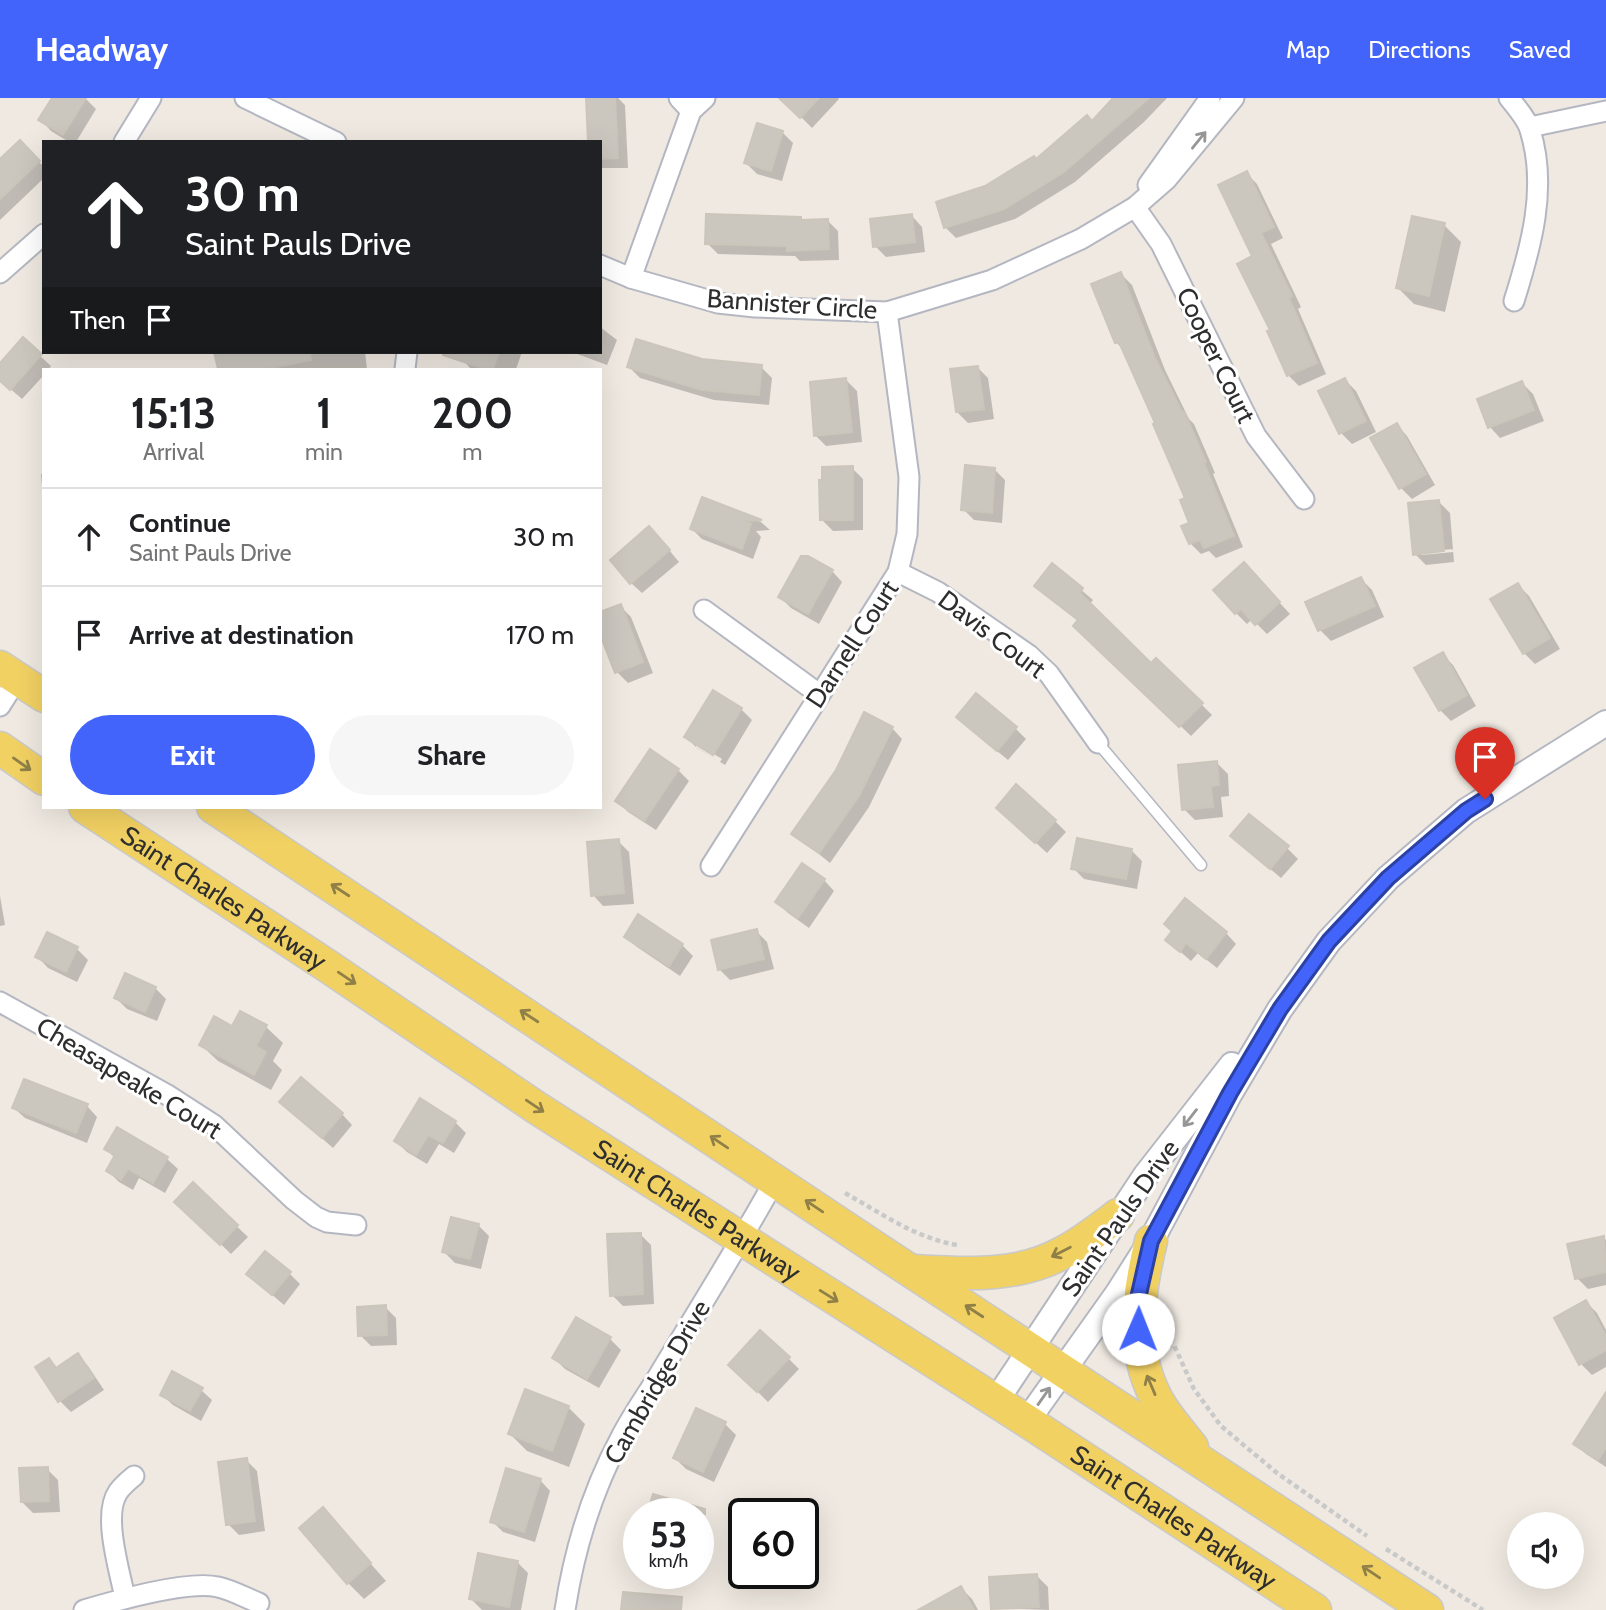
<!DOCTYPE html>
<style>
:root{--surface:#fff;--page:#f6f6f6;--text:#202124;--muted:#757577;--line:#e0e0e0;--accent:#4264fb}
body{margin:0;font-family:Cabin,sans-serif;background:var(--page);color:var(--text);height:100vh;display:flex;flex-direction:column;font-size:26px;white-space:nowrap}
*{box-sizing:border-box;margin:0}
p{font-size:23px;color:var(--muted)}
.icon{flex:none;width:38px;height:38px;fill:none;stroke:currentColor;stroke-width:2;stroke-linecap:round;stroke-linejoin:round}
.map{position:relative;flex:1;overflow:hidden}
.panel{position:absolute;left:42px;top:270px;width:560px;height:441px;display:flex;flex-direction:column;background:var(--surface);border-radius:0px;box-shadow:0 7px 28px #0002}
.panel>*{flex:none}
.hud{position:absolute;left:42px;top:42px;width:560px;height:214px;border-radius:0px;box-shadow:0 7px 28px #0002;background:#202124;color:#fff;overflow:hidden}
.fabs{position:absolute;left:1507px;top:1414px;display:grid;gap:14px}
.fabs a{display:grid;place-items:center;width:77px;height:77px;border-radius:50%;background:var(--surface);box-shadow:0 7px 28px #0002;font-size:35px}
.speed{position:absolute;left:623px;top:1400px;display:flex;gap:14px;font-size:35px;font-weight:700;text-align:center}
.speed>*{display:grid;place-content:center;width:91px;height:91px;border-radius:50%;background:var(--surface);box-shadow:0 7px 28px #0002;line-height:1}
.speed small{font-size:18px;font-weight:400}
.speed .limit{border:4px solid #111;border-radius:10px;background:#fff;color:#111}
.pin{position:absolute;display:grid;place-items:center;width:60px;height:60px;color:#fff;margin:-72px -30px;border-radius:50% 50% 50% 0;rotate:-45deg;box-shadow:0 0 7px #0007}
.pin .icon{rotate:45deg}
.me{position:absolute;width:77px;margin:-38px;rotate:1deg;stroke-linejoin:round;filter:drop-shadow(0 0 5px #0008)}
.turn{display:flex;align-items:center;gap:24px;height:147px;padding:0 28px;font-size:32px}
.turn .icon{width:91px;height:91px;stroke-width:2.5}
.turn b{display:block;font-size:49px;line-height:60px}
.then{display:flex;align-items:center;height:66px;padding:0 28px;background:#0003;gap:14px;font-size:26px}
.eta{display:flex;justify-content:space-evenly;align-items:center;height:119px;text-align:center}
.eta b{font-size:42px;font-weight:800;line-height:49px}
.primary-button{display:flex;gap:14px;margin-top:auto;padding:14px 28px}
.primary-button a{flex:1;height:80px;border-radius:42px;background:var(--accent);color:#fff;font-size:28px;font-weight:800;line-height:80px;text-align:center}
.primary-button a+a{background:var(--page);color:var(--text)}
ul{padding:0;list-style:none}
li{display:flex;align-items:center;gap:21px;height:98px;padding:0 28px;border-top:2px solid var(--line)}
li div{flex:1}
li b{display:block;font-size:26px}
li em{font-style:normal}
header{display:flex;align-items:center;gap:42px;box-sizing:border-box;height:98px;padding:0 35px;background:var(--accent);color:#fff}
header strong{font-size:33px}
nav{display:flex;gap:38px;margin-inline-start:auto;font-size:24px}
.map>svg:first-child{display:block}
.shadow{fill:#0003;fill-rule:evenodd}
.building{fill:#cbc7bf;stroke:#cbc5ba;stroke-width:2}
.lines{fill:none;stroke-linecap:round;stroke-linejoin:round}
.service-casing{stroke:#b4b7c1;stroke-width:13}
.minor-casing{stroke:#b4b7c1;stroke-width:23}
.tertiary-casing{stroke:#b4b7c1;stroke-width:28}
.primary-casing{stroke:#c9c9c9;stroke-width:35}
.path{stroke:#c9c9c9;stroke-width:4.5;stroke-dasharray:5 3.5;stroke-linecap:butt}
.service{stroke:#fff;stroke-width:10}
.minor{stroke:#fff;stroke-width:19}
.tertiary{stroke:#fff;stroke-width:24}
.primary{stroke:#f2d163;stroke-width:32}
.oneway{stroke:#969696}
.oneway2{stroke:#908048}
.route-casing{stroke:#2b41a3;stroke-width:18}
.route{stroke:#4264fb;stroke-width:12}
.labels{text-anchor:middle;stroke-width:6;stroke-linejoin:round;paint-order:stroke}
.street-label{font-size:26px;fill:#2e2e2e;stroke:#fff}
</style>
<header>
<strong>Headway</strong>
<nav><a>Map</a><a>Directions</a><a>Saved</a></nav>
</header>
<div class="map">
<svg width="1606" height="1512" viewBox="0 0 1606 1512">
<rect width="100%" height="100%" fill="#efe9e1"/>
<!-- shadow -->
<g class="shadow">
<polygon points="54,0 85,0 96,11 76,44 69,44 51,33 41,22"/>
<polygon points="588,0 618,0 625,7 628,70 600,70 600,44"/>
<polygon points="784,0 838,0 839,1 812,30 783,1"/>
<polygon points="1115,0 1167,0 1144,24 1075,84 1015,121 956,140 945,129 986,89 1036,63 1092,25"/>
<polygon points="782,34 793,45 782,83 757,76 746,65"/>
<polygon points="20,44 44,69 44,80 0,122 0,64"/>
<polygon points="1246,75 1257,86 1283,140 1271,146 1301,209 1298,211 1326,276 1299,288 1288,277 1272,233 1255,159"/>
<polygon points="912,118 922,129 925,154 886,159 875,148"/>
<polygon points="800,121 803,123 827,122 838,133 839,162 800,163 795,158 718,156 707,145"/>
<polygon points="1444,127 1461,144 1445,214 1414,206 1398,190"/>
<polygon points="1121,176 1132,187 1165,272 1189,321 1194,326 1215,375 1213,376 1243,449 1216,460 1209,453 1201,456 1190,445 1191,425 1188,400 1125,254 1116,244"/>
<polygon points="600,229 617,242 607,267 572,254 600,254"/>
<polygon points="23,242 51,268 49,271 44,271 44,277 22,301 0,282 0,267"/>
<polygon points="216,254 365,254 367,271 220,271"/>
<polygon points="466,254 522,254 516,271 471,271 463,262"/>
<polygon points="629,269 761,269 772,280 769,307 714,302 640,280"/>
<polygon points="977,269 988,280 994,321 968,325 957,314"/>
<polygon points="846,282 857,293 862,344 826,348 815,337"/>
<polygon points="1345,282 1356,293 1376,334 1352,346 1341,335 1320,294"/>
<polygon points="1522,285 1533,296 1544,323 1500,340 1490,329"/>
<polygon points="1397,327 1407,338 1435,387 1412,401 1401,390"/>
<polygon points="852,370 863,381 863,432 833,433 822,422 824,384"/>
<polygon points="994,371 1005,382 1002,425 974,422 963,411"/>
<polygon points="41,376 44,376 44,411"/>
<polygon points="703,401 761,424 770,432 756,433 761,439 753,461 702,441 692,431"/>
<path d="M1439,404L1450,415L1454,464L1426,467L1415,456ZM1453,451V454L1422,457V454Z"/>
<polygon points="660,441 679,464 642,495 631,485"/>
<polygon points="803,457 832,473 842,484 819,526 791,510 780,499"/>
<polygon points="1052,467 1093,502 1089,507 1151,568 1157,562 1212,617 1191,638 1076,528 1080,524 1048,498"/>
<polygon points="1254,477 1290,516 1267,536 1252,521 1247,526 1236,515"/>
<polygon points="1361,481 1372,492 1384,519 1331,543 1320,532"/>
<polygon points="1518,487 1529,498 1560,551 1535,566 1524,555"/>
<polygon points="620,508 631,519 653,575 628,585 617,574 600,532"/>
<polygon points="1442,556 1453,567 1476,608 1451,623 1440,612"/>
<path d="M741,611L752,622L725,667L697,650L686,639ZM696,645L722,661L720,664L696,649Z"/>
<polygon points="892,630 902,641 869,709 830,765 793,735"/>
<polygon points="969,630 1015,630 1026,641 1008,662"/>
<polygon points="1217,665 1228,676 1229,698 1221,699 1223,719 1195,722 1184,711"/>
<polygon points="678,672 689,683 656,732 628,714 618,703"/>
<polygon points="1009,720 1055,723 1066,734 1047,755"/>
<polygon points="618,743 629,754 634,806 603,808 593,797"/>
<polygon points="1244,749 1287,750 1298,761 1281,780"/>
<polygon points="1131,752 1142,763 1137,791 1084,781 1073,770"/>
<polygon points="824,782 834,793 809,830 788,815 777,804"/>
<polygon points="0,798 5,827 0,828"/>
<polygon points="756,833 767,844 774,871 730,882 719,871"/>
<polygon points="1226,835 1236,846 1217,870 1198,855 1191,863 1167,842"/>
<polygon points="626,839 682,847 693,858 680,878 637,849"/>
<polygon points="77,851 88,862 77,884 48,870 38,859"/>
<polygon points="155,890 166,901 157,923 127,911 116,900"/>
<polygon points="241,915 266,929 283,945 273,963 282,972 271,992 218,963 201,947 233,930"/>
<polygon points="87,1008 97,1019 87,1045 25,1020 14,1010"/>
<polygon points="293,1015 342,1016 352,1027 333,1050"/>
<polygon points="455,1024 466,1035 454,1055 439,1046 427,1066 407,1054 396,1043"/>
<polygon points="117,1032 167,1061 178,1071 165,1095 139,1080 133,1092 119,1084 108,1073 115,1060 106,1051"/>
<polygon points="193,1087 248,1139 231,1156 177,1104"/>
<polygon points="478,1127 489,1138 481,1171 455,1165 444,1154"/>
<polygon points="640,1136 651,1147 654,1206 623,1208 612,1197"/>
<polygon points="1603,1139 1606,1142 1606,1187 1588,1191 1577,1180"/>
<polygon points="289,1175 300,1186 284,1207 248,1176"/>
<polygon points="1586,1204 1597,1215 1606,1232 1606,1269 1592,1277 1581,1266"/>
<polygon points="385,1209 396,1220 397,1247 371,1248 360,1237"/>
<polygon points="577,1221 610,1241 621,1252 599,1290 565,1271 554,1260"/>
<polygon points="78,1257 88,1268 104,1292 71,1314 60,1303 38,1269 49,1262 58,1271"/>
<polygon points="788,1260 799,1271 768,1304 730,1267"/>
<polygon points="201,1292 212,1302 201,1323 173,1307 162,1297"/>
<polygon points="1606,1300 1606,1369 1586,1356 1575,1346"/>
<polygon points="568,1309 585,1326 569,1369 527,1353 510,1336"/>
<polygon points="697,1313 725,1326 736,1337 714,1384 686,1371 675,1360"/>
<polygon points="246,1362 257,1373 265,1433 239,1437 228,1426"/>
<polygon points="47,1371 58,1382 60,1414 33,1415 22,1404"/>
<polygon points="540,1382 550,1393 535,1444 503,1434 492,1423"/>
<polygon points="323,1412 386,1483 364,1501 348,1485"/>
<polygon points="698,1431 705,1437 701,1451 698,1450"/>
<polygon points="517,1464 528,1475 521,1512 482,1512 471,1501"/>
<polygon points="1037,1478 1048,1489 1049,1512 993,1510"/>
<polygon points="961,1490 972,1501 978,1512 922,1512"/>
</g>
<!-- building -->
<g class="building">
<polygon points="52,0 86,0 63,37 38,22"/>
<polygon points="586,0 615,0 618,60 600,61 600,44 588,44"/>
<polygon points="779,0 819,0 800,20"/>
<polygon points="1113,0 1149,0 1064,74 1004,111 944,130 936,104 985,88 1034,58 1036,61 1087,17 1092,23"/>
<polygon points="757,25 783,33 771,73 744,65"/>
<polygon points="20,42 40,63 0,101 0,61"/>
<polygon points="1247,73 1274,129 1261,135 1292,198 1289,200 1317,265 1287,278 1267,233 1270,232 1237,166 1252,158 1218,87"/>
<polygon points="706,116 801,119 801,122 828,121 829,151 787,153 787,148 705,146"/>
<polygon points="912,116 915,144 873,149 870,121"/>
<polygon points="1412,118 1445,125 1429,198 1396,190"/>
<polygon points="1121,174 1155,260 1182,314 1184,313 1206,364 1204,365 1234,438 1204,450 1200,442 1189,446 1181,428 1189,425 1180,402 1185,400 1153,326 1155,325 1119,244 1115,245 1091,186"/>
<polygon points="23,239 42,256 10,292 0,283 0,265"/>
<polygon points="636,241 702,261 762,267 759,297 702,292 627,269"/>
<polygon points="214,254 310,254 311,262 266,271 218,271"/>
<polygon points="443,254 499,254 493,271 485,271 443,257"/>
<polygon points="978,268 984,311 956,314 950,271"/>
<polygon points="846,280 852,334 814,338 810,284"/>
<polygon points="1345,280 1366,323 1339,336 1318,293"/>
<polygon points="1522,283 1534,312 1488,330 1477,301"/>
<polygon points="1397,325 1426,376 1399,391 1370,340"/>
<polygon points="965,367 995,370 992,415 961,412"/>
<polygon points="853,368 853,422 820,422 819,382 822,382 822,369"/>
<polygon points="702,399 762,422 746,423 751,426 742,451 690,431"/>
<polygon points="1439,402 1444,453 1413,457 1408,405"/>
<polygon points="649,428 670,452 630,486 610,462"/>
<polygon points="801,458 808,458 833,472 808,516 778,499"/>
<polygon points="1244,464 1280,504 1255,527 1241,511 1235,516 1213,492"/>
<polygon points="1052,465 1083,490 1080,495 1151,565 1156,560 1203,605 1179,629 1073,528 1078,522 1034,488"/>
<polygon points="1361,479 1375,508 1318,533 1305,504"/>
<polygon points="1518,485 1550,540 1523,556 1490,501"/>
<polygon points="621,506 643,564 615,575 600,536 600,514"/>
<polygon points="1443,554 1467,597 1439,613 1414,570"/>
<polygon points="713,592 742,610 713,657 684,639"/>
<polygon points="976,595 1017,629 997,653 956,619"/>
<polygon points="864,614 893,629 859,698 819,755 791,736 836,672"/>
<polygon points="650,651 679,671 644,723 615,703"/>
<polygon points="1217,663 1219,687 1211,688 1213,709 1182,712 1178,667"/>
<polygon points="1016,686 1056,722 1035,745 996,710"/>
<polygon points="1249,716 1289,748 1270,771 1230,738"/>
<polygon points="1077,740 1132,751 1126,781 1071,771"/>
<polygon points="619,741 624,795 591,798 587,744"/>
<polygon points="802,765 825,781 798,820 775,804"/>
<polygon points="1185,800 1227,834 1206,861 1186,845 1180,854 1165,842 1172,833 1164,826"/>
<polygon points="638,816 683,846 669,868 624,839"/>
<polygon points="757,831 764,861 718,872 711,842"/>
<polygon points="47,834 78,849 66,874 35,859"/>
<polygon points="125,875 156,889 145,914 114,900"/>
<polygon points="240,913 267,927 256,948 266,954 254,977 199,947 214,918 232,928"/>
<polygon points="301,979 343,1015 322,1040 279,1004"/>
<polygon points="24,981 88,1006 76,1035 12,1010"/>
<polygon points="420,1000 456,1023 443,1045 428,1037 416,1057 394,1043"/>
<polygon points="117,1029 168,1059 153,1085 128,1071 121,1082 106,1073 115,1057 104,1051"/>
<polygon points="193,1084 238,1127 220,1147 174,1104"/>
<polygon points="451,1119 479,1126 470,1161 442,1154"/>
<polygon points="641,1135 643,1196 610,1198 607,1136"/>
<polygon points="1604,1138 1606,1174 1575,1181 1567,1146"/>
<polygon points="265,1153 291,1174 272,1197 246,1176"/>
<polygon points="1586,1202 1606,1238 1606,1252 1579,1267 1554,1220"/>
<polygon points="386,1207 387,1237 358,1238 357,1209"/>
<polygon points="576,1219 611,1239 587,1281 552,1260"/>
<polygon points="760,1232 790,1259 757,1294 728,1267"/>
<polygon points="78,1255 94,1280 58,1304 35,1269 49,1260 56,1270"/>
<polygon points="172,1273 203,1290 190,1313 160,1297"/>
<polygon points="525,1291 569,1308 552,1353 508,1336"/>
<polygon points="1606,1294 1606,1349 1598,1362 1573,1346"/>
<polygon points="696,1310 726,1324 703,1374 673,1360"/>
<polygon points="247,1360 255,1423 226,1427 218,1364"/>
<polygon points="48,1369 49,1403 21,1404 19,1370"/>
<polygon points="506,1370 541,1381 524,1434 490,1424"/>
<polygon points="653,1396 705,1411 705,1416 647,1416"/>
<polygon points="323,1409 371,1465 347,1486 299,1430"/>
<polygon points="478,1455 518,1463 509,1509 469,1501"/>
<polygon points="1037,1476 1039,1509 991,1511 989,1479"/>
<polygon points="961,1488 974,1512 918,1512"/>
<polygon points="623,1494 682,1499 681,1512 621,1512"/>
</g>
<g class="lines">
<!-- service casing -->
<g class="service-casing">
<polyline id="service" points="1098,645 1201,767"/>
</g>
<!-- minor casing -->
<g class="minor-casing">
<g id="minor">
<polyline points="245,0 336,44"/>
<polyline points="679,0 691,13"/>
<path d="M1509,0C1516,9 1527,21 1530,32C1548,89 1531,149 1514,203"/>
<polyline points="1530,29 1606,13"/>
<polyline points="124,44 151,0"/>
<polyline points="1148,87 1210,0"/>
<polyline points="1135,109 1161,146 1256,338 1304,401"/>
<polyline points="600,167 631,180 718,205 755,209 887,214 992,182 1081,141 1135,109 1167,81 1234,0"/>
<polyline points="0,175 44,136"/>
<polyline points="631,180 691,13 705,0"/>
<polyline points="405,271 407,254"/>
<polyline points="898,474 938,494 1029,557 1049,576 1098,645"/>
<polyline points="704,512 819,596"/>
<polyline points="0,608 17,581"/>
<polyline points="711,768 898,474 907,436 909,379 887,214"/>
<polyline points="0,904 166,996 214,1027 294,1102 316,1119 327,1124 356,1127"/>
<path d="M125,1500C120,1474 102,1417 118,1394C122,1388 128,1383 134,1378"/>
<path d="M84,1512C115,1503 187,1482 218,1489C232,1492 246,1500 259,1505"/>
<path d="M565,1512C574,1453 592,1393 621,1339C632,1317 647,1297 660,1275C699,1211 739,1147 775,1082"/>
</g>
</g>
<!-- tertiary casing -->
<g class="tertiary-casing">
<g id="tertiary">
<polyline points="996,1303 1146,1077 1232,967"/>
<polyline points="1027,1323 1118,1195 1151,1143 1230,995 1280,911 1329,843 1388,780 1466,713 1606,625"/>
</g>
</g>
<!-- primary casing -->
<g class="primary-casing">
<g id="primary">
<polyline points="0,569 44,598"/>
<polyline points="0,650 44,681"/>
<path id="s1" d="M85,709L326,867L537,1010L1027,1323L1315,1512"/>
<polyline points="213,709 882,1154 1427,1512"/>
<path d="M1151,1143C1137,1200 1129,1258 1162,1310C1171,1324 1182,1336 1192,1349"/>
<path d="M914,1173C964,1176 1019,1180 1064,1154C1083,1144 1101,1130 1118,1117"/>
</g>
</g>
<!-- path -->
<g class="path">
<path d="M845,1095C881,1115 915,1140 957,1147"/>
<polyline points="1167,1247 1174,1247 1194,1291 1221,1328 1277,1375 1367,1438"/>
<polyline points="1386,1451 1483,1512"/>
</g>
<!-- service -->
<use href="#service" class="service"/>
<!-- minor -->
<use href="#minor" class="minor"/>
<!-- tertiary -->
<use href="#tertiary" class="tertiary"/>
<!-- primary -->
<use href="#primary" class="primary"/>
</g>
<!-- one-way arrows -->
<defs><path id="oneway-shaft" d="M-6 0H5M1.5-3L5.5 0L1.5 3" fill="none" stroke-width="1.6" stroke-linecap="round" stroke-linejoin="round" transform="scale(1.75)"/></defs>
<g class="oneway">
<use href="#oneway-shaft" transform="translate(1199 42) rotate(-51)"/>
<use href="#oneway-shaft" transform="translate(1190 1020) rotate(128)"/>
<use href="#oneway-shaft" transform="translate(1044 1298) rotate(-55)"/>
</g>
<g class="oneway2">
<use href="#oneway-shaft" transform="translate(22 666) rotate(35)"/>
<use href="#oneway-shaft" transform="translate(340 792) rotate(-147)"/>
<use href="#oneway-shaft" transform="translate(347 880) rotate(34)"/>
<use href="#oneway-shaft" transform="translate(529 918) rotate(-147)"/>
<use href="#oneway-shaft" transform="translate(535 1008) rotate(34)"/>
<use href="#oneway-shaft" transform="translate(719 1044) rotate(-146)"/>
<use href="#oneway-shaft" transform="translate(814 1108) rotate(-146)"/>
<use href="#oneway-shaft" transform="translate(1061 1154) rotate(153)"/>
<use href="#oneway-shaft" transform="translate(829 1198) rotate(32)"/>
<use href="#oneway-shaft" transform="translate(974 1213) rotate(-147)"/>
<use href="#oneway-shaft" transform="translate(1151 1287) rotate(-113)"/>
<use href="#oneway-shaft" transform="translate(1371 1474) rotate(-146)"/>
</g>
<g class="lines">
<!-- route casing -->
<g class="route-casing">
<polyline id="route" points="1138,1231 1139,1196 1151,1143 1230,995 1280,911 1329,843 1388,780 1466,713 1485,701"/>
</g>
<!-- route -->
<use href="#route" class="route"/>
</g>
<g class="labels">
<!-- street labels -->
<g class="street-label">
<text transform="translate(792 206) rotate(4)" y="9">Bannister Circle</text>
<text transform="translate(1216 257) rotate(64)" y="9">Cooper Court</text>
<text transform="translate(992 536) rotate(37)" y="9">Davis Court</text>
<text transform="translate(852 546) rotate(-57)" y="9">Darnell Court</text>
<text dy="9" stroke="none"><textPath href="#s1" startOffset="166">Saint Charles Parkway</textPath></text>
<text transform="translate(129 980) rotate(31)" y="9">Cheasapeake Court</text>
<text dy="9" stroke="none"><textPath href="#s1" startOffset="733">Saint Charles Parkway</textPath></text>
<text transform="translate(1120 1120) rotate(-55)" y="9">Saint Pauls Drive</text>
<text transform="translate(657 1284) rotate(-60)" y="9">Cambridge Drive</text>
<text dy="9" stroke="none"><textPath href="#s1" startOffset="1300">Saint Charles Parkway</textPath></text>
</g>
</g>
</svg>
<div class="fabs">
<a><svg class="icon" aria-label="sound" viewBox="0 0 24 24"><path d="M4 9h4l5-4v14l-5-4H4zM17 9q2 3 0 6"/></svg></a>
</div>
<div class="speed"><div>53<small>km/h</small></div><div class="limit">60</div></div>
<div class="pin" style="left:1485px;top:701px;background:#d93025"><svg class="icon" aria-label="arrive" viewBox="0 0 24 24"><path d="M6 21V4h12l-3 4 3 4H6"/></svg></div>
<svg class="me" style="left:1138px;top:1231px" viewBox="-20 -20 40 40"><circle r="19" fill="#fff"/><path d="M0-13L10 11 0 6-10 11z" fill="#4264fb"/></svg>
<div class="hud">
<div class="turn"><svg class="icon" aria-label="ahead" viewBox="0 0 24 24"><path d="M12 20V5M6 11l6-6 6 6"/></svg><div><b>30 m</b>Saint Pauls Drive</div></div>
<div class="then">Then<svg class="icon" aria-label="arrive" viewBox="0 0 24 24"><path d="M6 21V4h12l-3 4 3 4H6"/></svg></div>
</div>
<section class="panel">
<div class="eta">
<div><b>15:13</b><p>Arrival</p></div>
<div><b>1</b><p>min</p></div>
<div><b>200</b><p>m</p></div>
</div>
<ul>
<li><svg class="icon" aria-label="ahead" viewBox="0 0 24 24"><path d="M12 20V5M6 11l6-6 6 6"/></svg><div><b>Continue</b><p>Saint Pauls Drive</p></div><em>30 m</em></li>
<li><svg class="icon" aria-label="arrive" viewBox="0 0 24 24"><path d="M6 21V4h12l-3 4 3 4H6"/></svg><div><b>Arrive at destination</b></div><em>170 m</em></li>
</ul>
<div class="primary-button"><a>Exit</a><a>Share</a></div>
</section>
</div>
